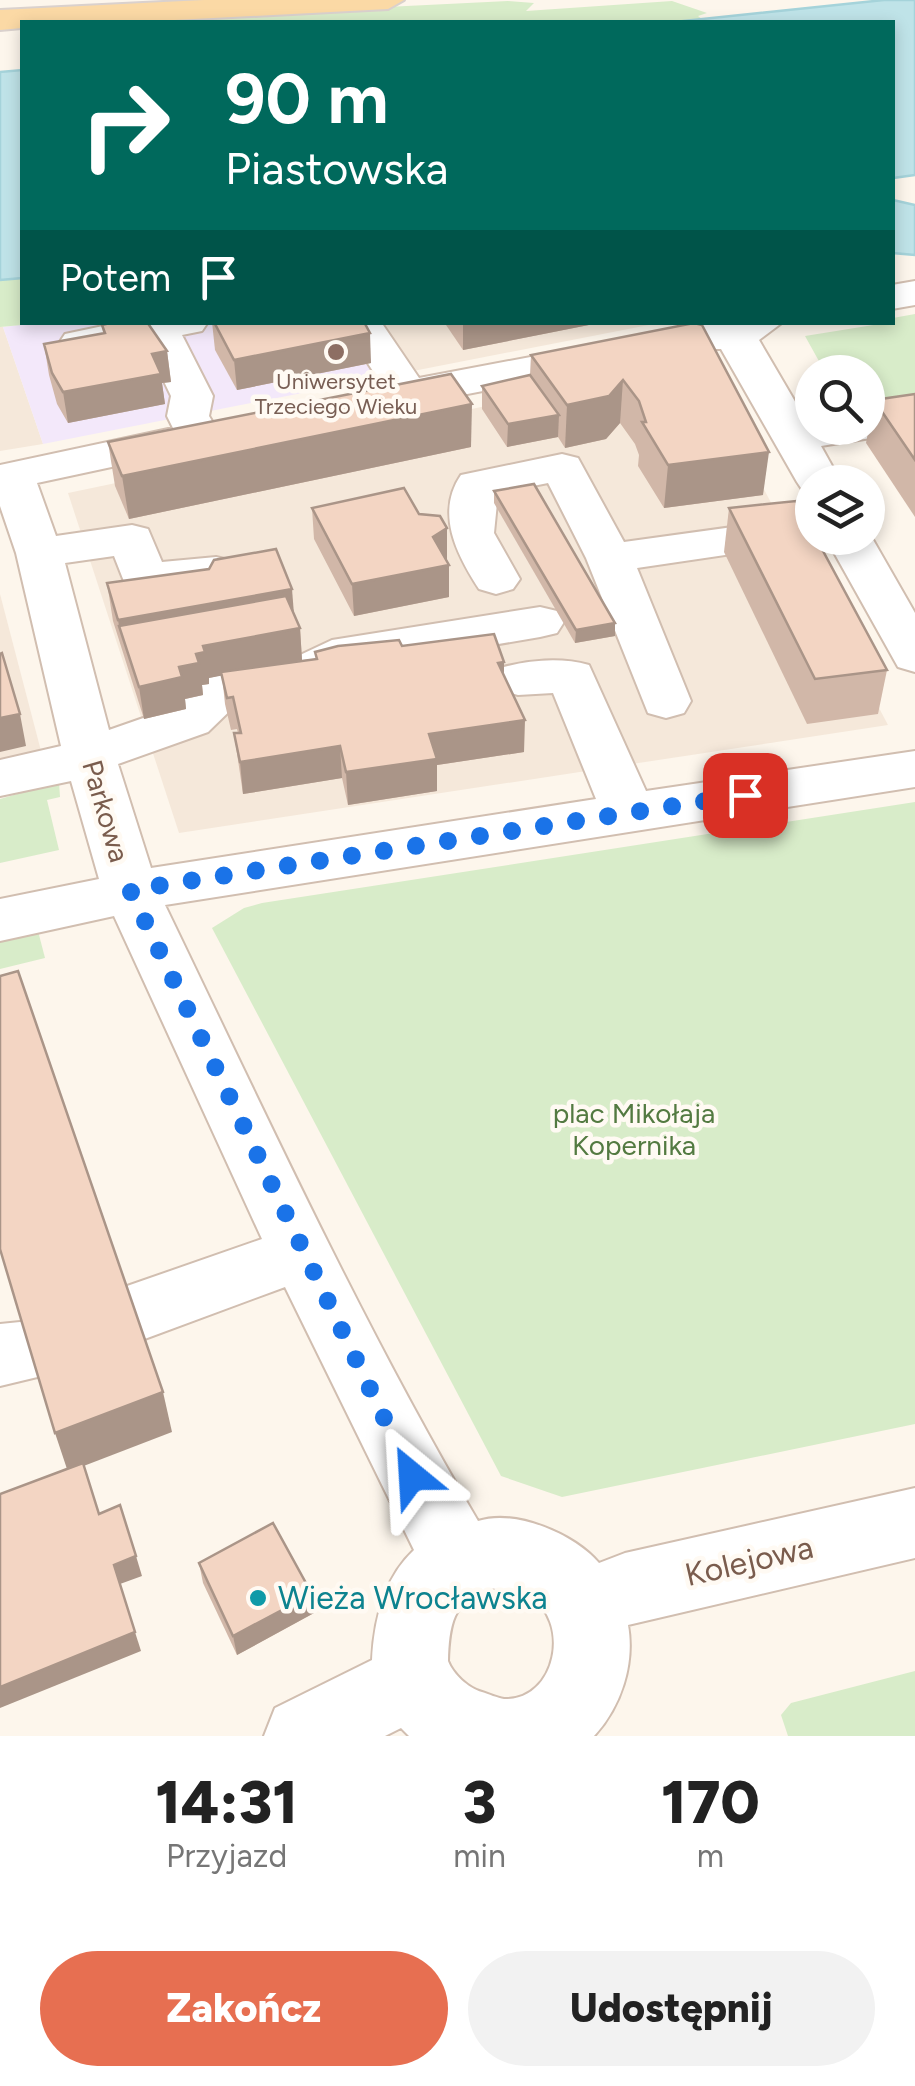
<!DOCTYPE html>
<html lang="pl">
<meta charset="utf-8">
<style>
:root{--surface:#fff;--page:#f2f2f2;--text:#222;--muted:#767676;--accent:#e76f51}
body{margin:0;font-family:Figtree,sans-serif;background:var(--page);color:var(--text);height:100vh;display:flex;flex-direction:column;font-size:38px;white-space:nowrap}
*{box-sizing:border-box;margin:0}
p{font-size:32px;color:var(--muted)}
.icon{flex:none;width:55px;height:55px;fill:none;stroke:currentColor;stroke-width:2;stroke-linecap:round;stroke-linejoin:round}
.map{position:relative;height:1736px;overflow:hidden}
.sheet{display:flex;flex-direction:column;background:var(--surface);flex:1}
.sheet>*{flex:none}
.banner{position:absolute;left:20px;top:20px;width:875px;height:305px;border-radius:0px;box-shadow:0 5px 15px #0003;background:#00695c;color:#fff;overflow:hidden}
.buttons{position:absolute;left:795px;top:355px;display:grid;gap:20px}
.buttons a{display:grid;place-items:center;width:90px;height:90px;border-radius:50%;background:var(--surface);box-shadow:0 5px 15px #0003;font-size:50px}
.pin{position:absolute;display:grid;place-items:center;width:85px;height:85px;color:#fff;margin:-42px;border-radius:20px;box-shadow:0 5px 15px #0006}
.me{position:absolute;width:110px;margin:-55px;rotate:333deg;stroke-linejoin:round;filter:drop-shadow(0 0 8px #0008)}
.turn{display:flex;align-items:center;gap:35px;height:210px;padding:0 40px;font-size:45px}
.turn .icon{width:130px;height:130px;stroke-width:2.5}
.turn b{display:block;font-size:70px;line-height:85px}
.then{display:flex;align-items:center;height:95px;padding:0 40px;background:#0003;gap:20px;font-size:38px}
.eta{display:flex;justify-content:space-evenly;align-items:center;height:170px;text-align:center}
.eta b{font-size:60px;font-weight:800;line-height:70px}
.button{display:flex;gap:20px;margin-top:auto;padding:20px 40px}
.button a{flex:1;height:115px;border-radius:60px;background:var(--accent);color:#fff;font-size:40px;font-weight:800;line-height:115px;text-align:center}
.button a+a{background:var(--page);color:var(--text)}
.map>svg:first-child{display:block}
.residential{fill:#f5e8da}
.education{fill:#f3e8fa}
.green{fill:#d8ecc9}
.water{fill:#bfe3e8;stroke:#a5d3da;stroke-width:2.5}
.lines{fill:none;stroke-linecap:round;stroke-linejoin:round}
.minor-casing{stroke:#d1beb0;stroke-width:4}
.major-casing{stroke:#dad1cd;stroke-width:4}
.minor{fill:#fff;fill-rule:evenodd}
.major{fill:#fbd9a5;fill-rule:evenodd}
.wall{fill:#d1b7a8}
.shaded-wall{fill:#aa9588}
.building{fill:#f3d5c3;stroke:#aa9588;stroke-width:2.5}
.route{stroke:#1a73e8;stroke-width:18;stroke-dasharray:0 32.4}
.education-dot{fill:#8d6e63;stroke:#fffaf3;stroke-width:4}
.culture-dot{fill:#0f9aa8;stroke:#fffaf3;stroke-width:4}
.labels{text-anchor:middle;stroke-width:9;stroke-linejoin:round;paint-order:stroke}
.far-education-label{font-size:22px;fill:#785e54;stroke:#fffaf3}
.street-label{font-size:28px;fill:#7a5c4d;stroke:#fffaf3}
.park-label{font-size:28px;fill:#537a41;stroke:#fffaf3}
.near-street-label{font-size:32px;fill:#7a5c4d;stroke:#fffaf3}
.near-culture-label{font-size:32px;fill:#0d838f;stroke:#fffaf3;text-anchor:start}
</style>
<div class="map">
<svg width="915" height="1736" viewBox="0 0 915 1736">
<rect width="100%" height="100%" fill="#fdf6ec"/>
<!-- residential -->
<g class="residential">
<polygon points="376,323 659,323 408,372"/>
<polygon points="0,327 3,327 43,444 0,451"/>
<polygon points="697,362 888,725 179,833 68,493"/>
<polygon points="0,594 41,751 0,760"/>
</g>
<!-- education -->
<polygon class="education" points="43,322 376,323 408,372 43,444 3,327"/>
<!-- green -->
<g class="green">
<polygon points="508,1 534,3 526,11 672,1 707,13 698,16 702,19 674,22 82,22"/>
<polygon points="22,278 22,322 43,323 0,327 0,280"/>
<polygon points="915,314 915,401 868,407 868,372 825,372 805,336 892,322 893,318"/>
<polygon points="59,782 60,797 47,800 59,850 0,863 0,799"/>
<polygon points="915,802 915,1424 562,1497 501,1476 212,928 244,908 262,903"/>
<polygon points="38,931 45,958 0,969 0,940"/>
<polygon points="915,1671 915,1736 788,1736 781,1715 791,1703"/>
</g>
<!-- water -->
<g class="water">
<polygon points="884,0 915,0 915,175 893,178 892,22 674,22"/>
<polygon points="22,70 22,278 0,280 0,72"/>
<polygon points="893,200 915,205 915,255 893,253"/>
</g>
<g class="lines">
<!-- minor casing -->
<g class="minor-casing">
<g id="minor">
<polygon points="915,281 915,305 892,309 892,285"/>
<path d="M122,322H208L202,331L182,335L213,396L209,416L221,436L214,445L37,483L56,536L132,525L148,529L162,562L216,557L233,561L239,571L233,581C201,589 159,597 127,589L114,556L65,563L109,730L172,708L209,673L298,656L332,640L540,607L557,611L564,622L557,633L540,637L346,670L330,680L243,698L208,732L118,764L151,868L596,799L553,693L518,695L500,690L493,679L500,668C528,660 561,657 589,665L646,791L915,751V787L165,905C265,1112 361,1323 478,1521C516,1509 574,1534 599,1563L625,1553L915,1488V1558L628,1625C635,1664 621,1707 594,1736H409L401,1728L385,1736H264L275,1708L372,1660C374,1620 384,1578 414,1550L285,1287L131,1344L107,1335L97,1314L107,1293L262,1239L114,916L0,941V899L99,879L71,781L0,796V760L61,746L16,553L0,506V465L173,428L167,416L171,396L145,342L79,355L65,352L59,343L65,334ZM490,1588C501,1590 517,1591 528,1596C572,1619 557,1701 504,1699C498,1698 488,1694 482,1692C468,1688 453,1674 448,1661C449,1627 452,1600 490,1588Z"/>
<polygon points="341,322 381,322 419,378 700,325 783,322 759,340 807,422 812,422 812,428 868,428 868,416 877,419 883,428 877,437 821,446 841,482 812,482 812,494 803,491 797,482 721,349 700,349 385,410 370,406 364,397 370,388 382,385"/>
<path d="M562,454L578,458L624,542L812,516V538H868V531L915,613V672L898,667L827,540L637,568L691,701L684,713L666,718L648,713L586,558L548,483L498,493L494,533L520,579L513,589L496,594L479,589C457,555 435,513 461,475Z"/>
<polygon points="30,1321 54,1329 64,1351 54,1373 0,1386 0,1324"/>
</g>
</g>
<!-- major casing -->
<g class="major-casing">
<polygon id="major" points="204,0 404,0 388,9 136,22 22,22 22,28 0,30 0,10"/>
</g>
<!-- minor -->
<use href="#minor" class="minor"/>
<!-- major -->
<use href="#major" class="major"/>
</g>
<!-- wall -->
<g class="wall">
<polygon points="212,322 364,322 371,363 237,390 215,350"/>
<polygon points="444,322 604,322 463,350"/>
<polygon points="694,323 763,495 664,508 638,466 639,455 635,444 620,423 606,439 565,448 558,437 507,447 482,409 482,386 530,375 531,355"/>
<polygon points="102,325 167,351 171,382 162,383 165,404 68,423 57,404 49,375 44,344 103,333"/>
<polygon points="915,394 915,517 866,443 874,400"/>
<polygon points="108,442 471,447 129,519 115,486"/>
<polygon points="494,491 615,623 615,636 575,643 494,503"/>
<polygon points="312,508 419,514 447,560 446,560 449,565 449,597 354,616 314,539"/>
<polygon points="729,508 887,670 878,714 807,724 724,552"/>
<polygon points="107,583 294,613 300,628 302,660 316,659 315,652 402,646 504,676 524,752 437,765 437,791 348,805 342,778 243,794 234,733 238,733 237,729 231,730 225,704 222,675 209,678 209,684 202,685 203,695 185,699 186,709 144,719 113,621"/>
<polygon points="199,1563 314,1613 237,1655 203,1583"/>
</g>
<!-- shaded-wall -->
<g class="shaded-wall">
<polygon points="463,322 604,322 463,350"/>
<polygon points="370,333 371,363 237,390 234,360"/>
<polygon points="167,351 171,382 162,383 165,404 68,423 63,392 152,354"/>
<polygon points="623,380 620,423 606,439 565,448 567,405"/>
<polygon points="472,404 471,447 129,519 122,476"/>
<polygon points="559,415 558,437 507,447 508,424"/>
<polygon points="769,452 763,495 664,508 668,465"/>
<polygon points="447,528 447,560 435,568 449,565 449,597 354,616 352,584"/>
<polygon points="292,589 295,627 119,626 118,620"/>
<polygon points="615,623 615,636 575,643 576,630"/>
<polygon points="300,628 302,660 209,678 209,684 202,685 203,695 185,699 186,709 144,719 139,687 179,667 203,646"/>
<polygon points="504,662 504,694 498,663"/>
<polygon points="20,714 26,746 0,752 0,718"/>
<polygon points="525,720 524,752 437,765 437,791 348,805 346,772 429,734"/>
<polygon points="340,746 342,778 243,794 240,762"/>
<polygon points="163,1392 172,1432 68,1472 55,1433"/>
<polygon points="136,1556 142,1576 120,1584 114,1565"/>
<polygon points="312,1594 314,1613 237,1655 233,1636"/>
<polygon points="135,1632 141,1651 0,1708 0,1687"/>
</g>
<!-- building -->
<g class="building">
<polygon points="114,322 147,322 167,351 152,354 161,374 63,392 52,373 44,344 105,333 102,325"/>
<polygon points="214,322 364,322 370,333 234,360"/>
<polygon points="694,323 702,325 769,452 668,465 642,422 646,422 639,401 623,380 609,396 567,405 531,355"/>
<polygon points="451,374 472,404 122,476 108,442"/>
<polygon points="530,375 559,415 508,424 482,386"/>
<polygon points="915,394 915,460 874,400"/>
<polygon points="534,484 615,623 576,630 494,491"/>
<polygon points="404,488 419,514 440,516 447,528 433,537 449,565 352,584 312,508"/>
<polygon points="796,501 812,531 812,538 816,538 887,670 815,679 729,508"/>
<polygon points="276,549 292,589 118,620 107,583 209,569 214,560"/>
<polygon points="286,596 300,628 203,646 205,652 196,654 199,663 179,667 182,677 139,687 119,626"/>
<polygon points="494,634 504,662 498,663 525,720 429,734 437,759 346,772 340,746 240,762 234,733 241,733 233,697 227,698 221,672 317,659 315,652 338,646 399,640 402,646"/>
<polygon points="2,653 20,714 0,718 0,654"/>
<polygon points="18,971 163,1392 55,1433 0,1249 0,976"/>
<polygon points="83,1463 99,1514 120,1505 136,1556 114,1565 135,1632 0,1687 0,1494"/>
<polygon points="273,1523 312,1594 233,1636 199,1563"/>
</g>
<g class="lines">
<!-- route -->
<polyline class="route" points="412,1476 130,890 745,795"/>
</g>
<!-- markers -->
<circle class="education-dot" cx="336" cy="352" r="10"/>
<circle class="culture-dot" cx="258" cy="1598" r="10"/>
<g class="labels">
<!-- far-education labels -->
<g class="far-education-label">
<text x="336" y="389">Uniwersytet<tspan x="336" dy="25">Trzeciego Wieku</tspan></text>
</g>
<!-- street labels -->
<g class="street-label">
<text transform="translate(106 811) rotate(74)" y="10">Parkowa</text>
</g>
<!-- park labels -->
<g class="park-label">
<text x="634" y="1123">plac Mikołaja<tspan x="634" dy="32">Kopernika</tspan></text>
</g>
<!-- near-street labels -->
<g class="near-street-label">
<text transform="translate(749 1561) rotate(-13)" y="11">Kolejowa</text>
</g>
<!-- near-culture labels -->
<g class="near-culture-label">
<text x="278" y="1609">Wieża Wrocławska</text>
</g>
</g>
</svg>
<div class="buttons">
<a><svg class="icon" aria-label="search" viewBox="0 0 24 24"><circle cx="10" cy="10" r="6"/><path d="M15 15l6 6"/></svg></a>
<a><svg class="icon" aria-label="layers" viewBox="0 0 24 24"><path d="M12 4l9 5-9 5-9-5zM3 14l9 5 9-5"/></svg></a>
</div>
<div class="pin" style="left:745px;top:795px;background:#d93025"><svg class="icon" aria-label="arrive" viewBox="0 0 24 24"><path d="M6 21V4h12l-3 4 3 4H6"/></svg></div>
<svg class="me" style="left:412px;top:1476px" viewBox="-20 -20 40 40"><path d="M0-17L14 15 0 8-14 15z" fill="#1a73e8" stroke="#fff" stroke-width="4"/></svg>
<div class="banner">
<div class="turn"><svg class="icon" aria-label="right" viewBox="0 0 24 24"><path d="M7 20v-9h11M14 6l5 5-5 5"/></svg><div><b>90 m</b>Piastowska</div></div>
<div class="then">Potem<svg class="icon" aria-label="arrive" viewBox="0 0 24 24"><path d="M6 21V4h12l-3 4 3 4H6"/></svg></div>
</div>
</div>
<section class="sheet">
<div class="eta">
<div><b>14:31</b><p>Przyjazd</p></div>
<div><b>3</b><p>min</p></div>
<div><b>170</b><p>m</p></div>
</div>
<div class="button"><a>Zakończ</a><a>Udostępnij</a></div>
</section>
